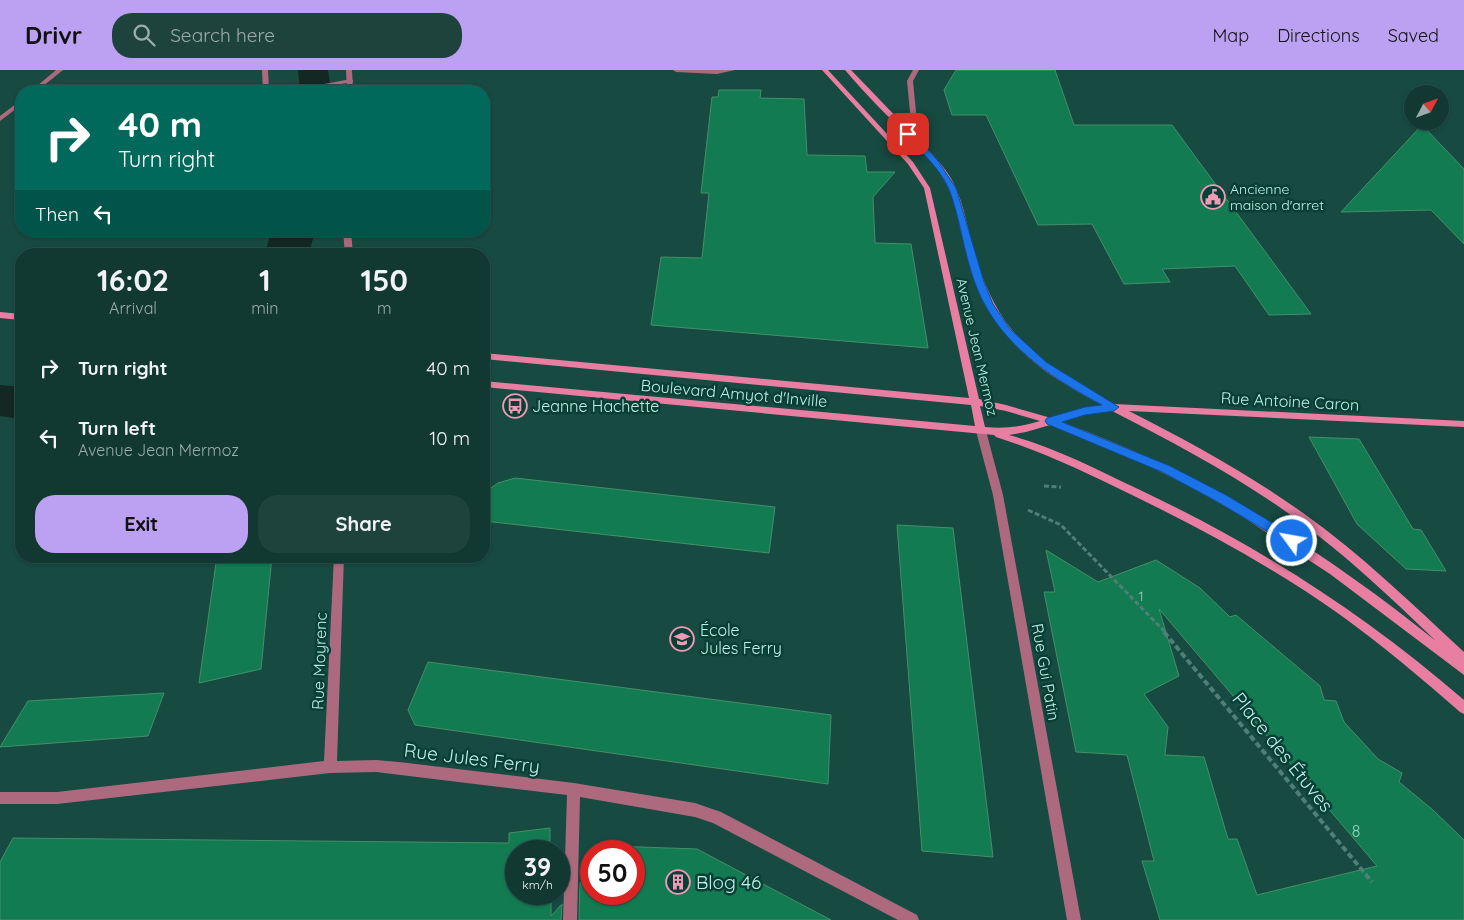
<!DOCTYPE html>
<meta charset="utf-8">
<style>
:root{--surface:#113831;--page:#1e433d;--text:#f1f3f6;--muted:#9cacab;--line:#30524d;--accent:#bca0f2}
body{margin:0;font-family:Quicksand,sans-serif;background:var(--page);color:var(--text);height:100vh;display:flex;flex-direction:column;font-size:19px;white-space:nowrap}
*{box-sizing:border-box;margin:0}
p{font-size:16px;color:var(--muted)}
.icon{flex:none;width:28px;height:28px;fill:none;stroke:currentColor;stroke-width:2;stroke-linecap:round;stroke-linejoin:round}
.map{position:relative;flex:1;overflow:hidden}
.drawer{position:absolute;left:15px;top:178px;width:475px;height:315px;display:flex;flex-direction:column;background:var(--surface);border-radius:20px;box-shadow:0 1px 4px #0004,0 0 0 1px var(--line)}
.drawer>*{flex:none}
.hud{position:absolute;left:15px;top:15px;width:475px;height:152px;border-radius:20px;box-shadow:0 1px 4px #0004,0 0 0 1px var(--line);background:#00695c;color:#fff;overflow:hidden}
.needle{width:32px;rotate:49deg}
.buttons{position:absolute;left:1404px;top:15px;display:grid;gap:10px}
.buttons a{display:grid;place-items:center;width:45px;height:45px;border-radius:50%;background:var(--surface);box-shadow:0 1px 4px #0004,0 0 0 1px var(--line);font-size:25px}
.speed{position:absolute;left:505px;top:770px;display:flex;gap:10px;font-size:25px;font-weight:700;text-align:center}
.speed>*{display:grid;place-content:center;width:65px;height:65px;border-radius:50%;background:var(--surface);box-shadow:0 1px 4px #0004,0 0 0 1px var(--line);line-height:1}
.speed small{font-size:12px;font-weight:400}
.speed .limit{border:8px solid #d22;background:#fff;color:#111}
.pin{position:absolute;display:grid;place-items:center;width:42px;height:42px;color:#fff;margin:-21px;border-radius:10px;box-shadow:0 2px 8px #0006}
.me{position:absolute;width:55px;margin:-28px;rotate:302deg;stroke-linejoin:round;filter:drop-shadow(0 0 4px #0008)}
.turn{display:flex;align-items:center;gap:18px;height:105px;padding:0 20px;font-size:22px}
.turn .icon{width:65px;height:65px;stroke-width:2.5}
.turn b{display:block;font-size:35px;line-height:42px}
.then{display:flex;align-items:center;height:48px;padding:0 20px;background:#0003;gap:10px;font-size:19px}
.eta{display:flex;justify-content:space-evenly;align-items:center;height:85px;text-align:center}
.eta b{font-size:30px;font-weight:700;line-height:35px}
.button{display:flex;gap:10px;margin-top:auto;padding:10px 20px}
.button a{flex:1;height:58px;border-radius:20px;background:var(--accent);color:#111;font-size:20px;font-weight:700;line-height:58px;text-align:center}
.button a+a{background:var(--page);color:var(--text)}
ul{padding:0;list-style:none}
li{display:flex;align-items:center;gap:15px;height:70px;padding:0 20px}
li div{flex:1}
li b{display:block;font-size:19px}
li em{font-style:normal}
header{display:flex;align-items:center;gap:30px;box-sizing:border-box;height:70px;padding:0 25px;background:var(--accent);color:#111}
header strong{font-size:24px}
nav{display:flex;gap:28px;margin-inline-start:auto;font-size:18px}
.search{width:350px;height:45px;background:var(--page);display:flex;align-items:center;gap:12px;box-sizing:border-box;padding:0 18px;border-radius:20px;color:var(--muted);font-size:19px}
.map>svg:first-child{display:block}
.water{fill:#132823}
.building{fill:#137b51;stroke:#458f6a;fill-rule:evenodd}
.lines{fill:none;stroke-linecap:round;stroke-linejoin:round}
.path-far1{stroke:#4f7f76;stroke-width:3;stroke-dasharray:5 2.5;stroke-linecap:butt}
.path{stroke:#4f7f76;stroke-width:4;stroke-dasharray:6 3;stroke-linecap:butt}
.service{fill:#ad6a7f;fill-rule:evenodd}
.minor{fill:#ad6a7f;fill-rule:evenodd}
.secondary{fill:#e87ea2;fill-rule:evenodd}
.route{fill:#1a73e8;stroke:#114b97}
.labels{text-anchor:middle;stroke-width:5;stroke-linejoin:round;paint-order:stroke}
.far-poi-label{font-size:14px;fill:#c2eee4;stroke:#084037;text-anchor:start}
.far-street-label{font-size:14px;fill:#c2eee4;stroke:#084037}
.number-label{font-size:14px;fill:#96d1bf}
.street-label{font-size:16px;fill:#c2eee4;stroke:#084037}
.poi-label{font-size:16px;fill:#c2eee4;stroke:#084037;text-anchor:start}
.near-number-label{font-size:16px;fill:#96d1bf}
.near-street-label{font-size:19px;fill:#c2eee4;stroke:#084037}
.near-poi-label{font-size:19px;fill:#c2eee4;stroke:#084037;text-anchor:start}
</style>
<header>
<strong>Drivr</strong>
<div class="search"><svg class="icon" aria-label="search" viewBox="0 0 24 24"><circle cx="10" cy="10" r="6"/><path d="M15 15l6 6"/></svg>Search here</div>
<nav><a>Map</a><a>Directions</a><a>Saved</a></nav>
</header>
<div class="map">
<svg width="1464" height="850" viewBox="0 0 1464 850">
<rect width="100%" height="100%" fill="#174a41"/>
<!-- water -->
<g class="water">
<polygon points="298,0 328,0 331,21 300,21"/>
<polygon points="271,161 315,161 309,184 265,184"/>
<polygon points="0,315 21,317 21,349 0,346"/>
</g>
<!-- building -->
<g class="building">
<polygon points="956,0 1055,0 1074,55 1172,55 1311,244 1269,245 1235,196 1162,199 1170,212 1124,214 1092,154 1038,155 986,45 952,45 944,20"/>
<polygon points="719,20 761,20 760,28 804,29 807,85 865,86 867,102 895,102 873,127 875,173 911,174 928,278 651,255 661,187 702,188 709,123 701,123 712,27 718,27"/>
<polygon points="1422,55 1464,99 1464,174 1431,140 1341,142"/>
<polygon points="1309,367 1359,369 1413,459 1421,460 1446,501 1406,499 1357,454"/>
<polygon points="515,408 775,437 769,483 484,451 484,423 498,413"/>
<polygon points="897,455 953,458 993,787 922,781"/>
<path d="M1046,480L1098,512L1156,490L1200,518L1230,547L1236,545L1320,616L1324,630L1336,631L1344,652L1378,689L1402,703L1399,712L1433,740L1464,770V850H1160L1142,791H1154L1127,685L1076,682L1044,522H1055ZM1159,539L1234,627L1377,796L1257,825L1237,769H1228L1204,687L1165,685L1168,657L1144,624L1179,606Z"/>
<polygon points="217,486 272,486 261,599 199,613"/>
<polygon points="428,592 831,645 828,714 415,655 408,640"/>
<polygon points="164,623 148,666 0,677 28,631"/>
<polygon points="550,758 550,781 516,781 516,824 551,824 551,846 562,834 561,850 0,850 0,792 13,768 509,773 509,763"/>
<polygon points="611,776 697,779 831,850 579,850 580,813 591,799 591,824 634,824 634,781 607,781"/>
</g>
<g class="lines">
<!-- path-far1 -->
<g class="path-far1">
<polyline points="1044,416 1061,417"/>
<polyline points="1028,440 1061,455 1166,563"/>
</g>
<!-- path -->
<polyline class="path" points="1164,562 1372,812"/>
<!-- service -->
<g class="service">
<polygon points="262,0 268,0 269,21 263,21"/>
<polygon points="673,0 735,0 717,4 676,2"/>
<polygon points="351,9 353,10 353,12 300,21 287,21"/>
</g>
<!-- minor -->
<g class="minor">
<polygon points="56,0 63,0 37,21 31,21"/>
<polygon points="346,0 352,0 353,21 347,21"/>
<polygon points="913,0 919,0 913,11 916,42 911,64 908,66 905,64 910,42 907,11"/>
<polygon points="21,30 21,35 0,51 0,46"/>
<polygon points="343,161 351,161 353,184 345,184"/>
<polygon points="981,358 986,361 1003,425 1081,850 1067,850 993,425 976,361"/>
<polygon points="334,486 344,486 337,691 376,690 399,692 574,713 695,733 721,742 917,845 919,850 898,850 713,753 695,747 580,727 577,850 563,850 567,725 376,702 330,703 57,734 0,734 0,722 57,722 324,691"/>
</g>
<!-- secondary -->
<g class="secondary">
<path d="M822,0H828L913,92L930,118L979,329L1006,335L1051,348L1085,338L1102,335C1033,299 992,267 968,189C960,164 958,133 944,110C936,95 924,84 913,72C890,48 866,25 845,0H851C873,23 895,45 917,69C930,82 944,95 953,112C965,135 968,164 976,188C1001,269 1042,296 1114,334L1464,351V357L1129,341C1188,371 1249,404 1303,443C1361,484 1412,534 1464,582V605L1330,504L1240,445L1193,418L1145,394L1094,371L1050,355L1026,362L1009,365C1054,377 1096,399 1138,419C1259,476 1363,543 1464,630V644L1460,642C1421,608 1381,574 1339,544C1274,498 1204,460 1132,425C1087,403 1043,382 996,367L994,365L484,317V311L975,356L971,335L484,289V283L969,328L924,118L908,94ZM980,336L1006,341L1040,351C1021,357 1004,359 985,357ZM1112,341C1175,373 1238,407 1295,448C1346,485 1391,528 1436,571C1322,480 1199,401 1061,352L1085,344Z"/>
<polygon points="0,242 21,244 21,250 0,248"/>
</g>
</g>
<!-- route -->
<path class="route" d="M906,62H911L938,91L956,118L984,212L993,234L1010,259L1046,292L1119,337L1114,341L1085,345L1062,352L1170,396L1226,425L1296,467L1298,471L1296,474H1288L1218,432L1162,402L1047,354L1045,351L1047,348L1085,337L1102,335C1056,310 1011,282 985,235C965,199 963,156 949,119C940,98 920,81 906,65Z"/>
<!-- icons -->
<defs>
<g id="civic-ring" transform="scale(1.25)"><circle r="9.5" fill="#084037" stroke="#f09ab5" stroke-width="1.5"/><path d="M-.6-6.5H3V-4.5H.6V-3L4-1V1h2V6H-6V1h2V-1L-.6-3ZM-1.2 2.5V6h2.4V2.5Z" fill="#f09ab5"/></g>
<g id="bus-ring" transform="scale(1.25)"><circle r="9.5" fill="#084037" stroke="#f09ab5" stroke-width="1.5"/><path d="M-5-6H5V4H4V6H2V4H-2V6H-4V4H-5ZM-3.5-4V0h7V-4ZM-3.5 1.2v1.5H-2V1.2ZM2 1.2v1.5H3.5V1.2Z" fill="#f09ab5"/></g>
<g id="school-ring" transform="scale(1.25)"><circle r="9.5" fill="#084037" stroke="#f09ab5" stroke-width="1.5"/><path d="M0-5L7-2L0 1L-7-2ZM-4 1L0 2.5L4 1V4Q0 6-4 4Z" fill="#f09ab5"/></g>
<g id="building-ring" transform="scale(1.25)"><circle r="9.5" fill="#084037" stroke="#f09ab5" stroke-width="1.5"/><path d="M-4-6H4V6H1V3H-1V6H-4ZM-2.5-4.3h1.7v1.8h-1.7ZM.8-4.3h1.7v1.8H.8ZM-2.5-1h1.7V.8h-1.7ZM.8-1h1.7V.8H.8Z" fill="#f09ab5"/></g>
</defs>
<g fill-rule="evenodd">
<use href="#civic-ring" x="1213" y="127"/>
<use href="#bus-ring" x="515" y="336"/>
<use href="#school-ring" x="682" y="569"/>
<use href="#building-ring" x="678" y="812"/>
</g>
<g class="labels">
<!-- far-poi labels -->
<g class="far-poi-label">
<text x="1230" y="124">Ancienne<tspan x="1230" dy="16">maison d'arret</tspan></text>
</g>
<!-- far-street labels -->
<g class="far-street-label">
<text transform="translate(977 277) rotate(77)" y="5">Avenue Jean Mermoz</text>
</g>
<!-- number labels -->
<g class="number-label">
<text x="1141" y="531">1</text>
</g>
<!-- street labels -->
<g class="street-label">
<text transform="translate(734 323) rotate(5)" y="6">Boulevard Amyot d'Inville</text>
<text transform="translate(1290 331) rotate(3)" y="6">Rue Antoine Caron</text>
<text transform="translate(319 591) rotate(-88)" y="6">Rue Moyrenc</text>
<text transform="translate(1046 602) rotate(80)" y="6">Rue Gui Patin</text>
</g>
<!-- poi labels -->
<g class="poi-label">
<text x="532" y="342">Jeanne Hachette</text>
<text x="700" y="566">École<tspan x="700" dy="18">Jules Ferry</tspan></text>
</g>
<!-- near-number labels -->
<g class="near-number-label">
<text x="1356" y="767">8</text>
</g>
<!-- near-street labels -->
<g class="near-street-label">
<text transform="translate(1283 682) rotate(51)" y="7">Place des Étuves</text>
<text transform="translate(472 688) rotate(7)" y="7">Rue Jules Ferry</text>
</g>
<!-- near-poi labels -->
<g class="near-poi-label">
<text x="696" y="819">Blog 46</text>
</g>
</g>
</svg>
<div class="buttons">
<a><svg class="needle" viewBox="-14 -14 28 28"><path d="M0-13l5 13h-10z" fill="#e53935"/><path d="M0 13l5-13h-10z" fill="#9cacab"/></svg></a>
</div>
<div class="speed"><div>39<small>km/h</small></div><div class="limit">50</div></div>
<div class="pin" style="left:908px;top:64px;background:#d93025"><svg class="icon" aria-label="arrive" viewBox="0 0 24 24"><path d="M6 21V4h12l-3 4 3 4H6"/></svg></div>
<svg class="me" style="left:1292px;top:471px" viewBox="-20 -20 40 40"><circle r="17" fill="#1a73e8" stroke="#fff" stroke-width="3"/><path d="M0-11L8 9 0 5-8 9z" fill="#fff"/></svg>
<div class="hud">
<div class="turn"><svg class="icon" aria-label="right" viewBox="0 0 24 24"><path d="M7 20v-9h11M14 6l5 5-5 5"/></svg><div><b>40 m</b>Turn right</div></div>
<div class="then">Then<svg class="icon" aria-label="left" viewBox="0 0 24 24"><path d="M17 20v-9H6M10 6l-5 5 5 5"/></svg></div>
</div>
<section class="drawer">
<div class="eta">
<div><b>16:02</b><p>Arrival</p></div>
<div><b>1</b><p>min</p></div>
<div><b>150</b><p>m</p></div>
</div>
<ul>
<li><svg class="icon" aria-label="right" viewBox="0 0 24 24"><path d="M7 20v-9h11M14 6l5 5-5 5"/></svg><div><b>Turn right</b></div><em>40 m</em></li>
<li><svg class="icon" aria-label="left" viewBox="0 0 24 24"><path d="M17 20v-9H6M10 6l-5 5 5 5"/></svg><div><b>Turn left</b><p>Avenue Jean Mermoz</p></div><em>10 m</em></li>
</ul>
<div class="button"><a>Exit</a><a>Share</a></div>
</section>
</div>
